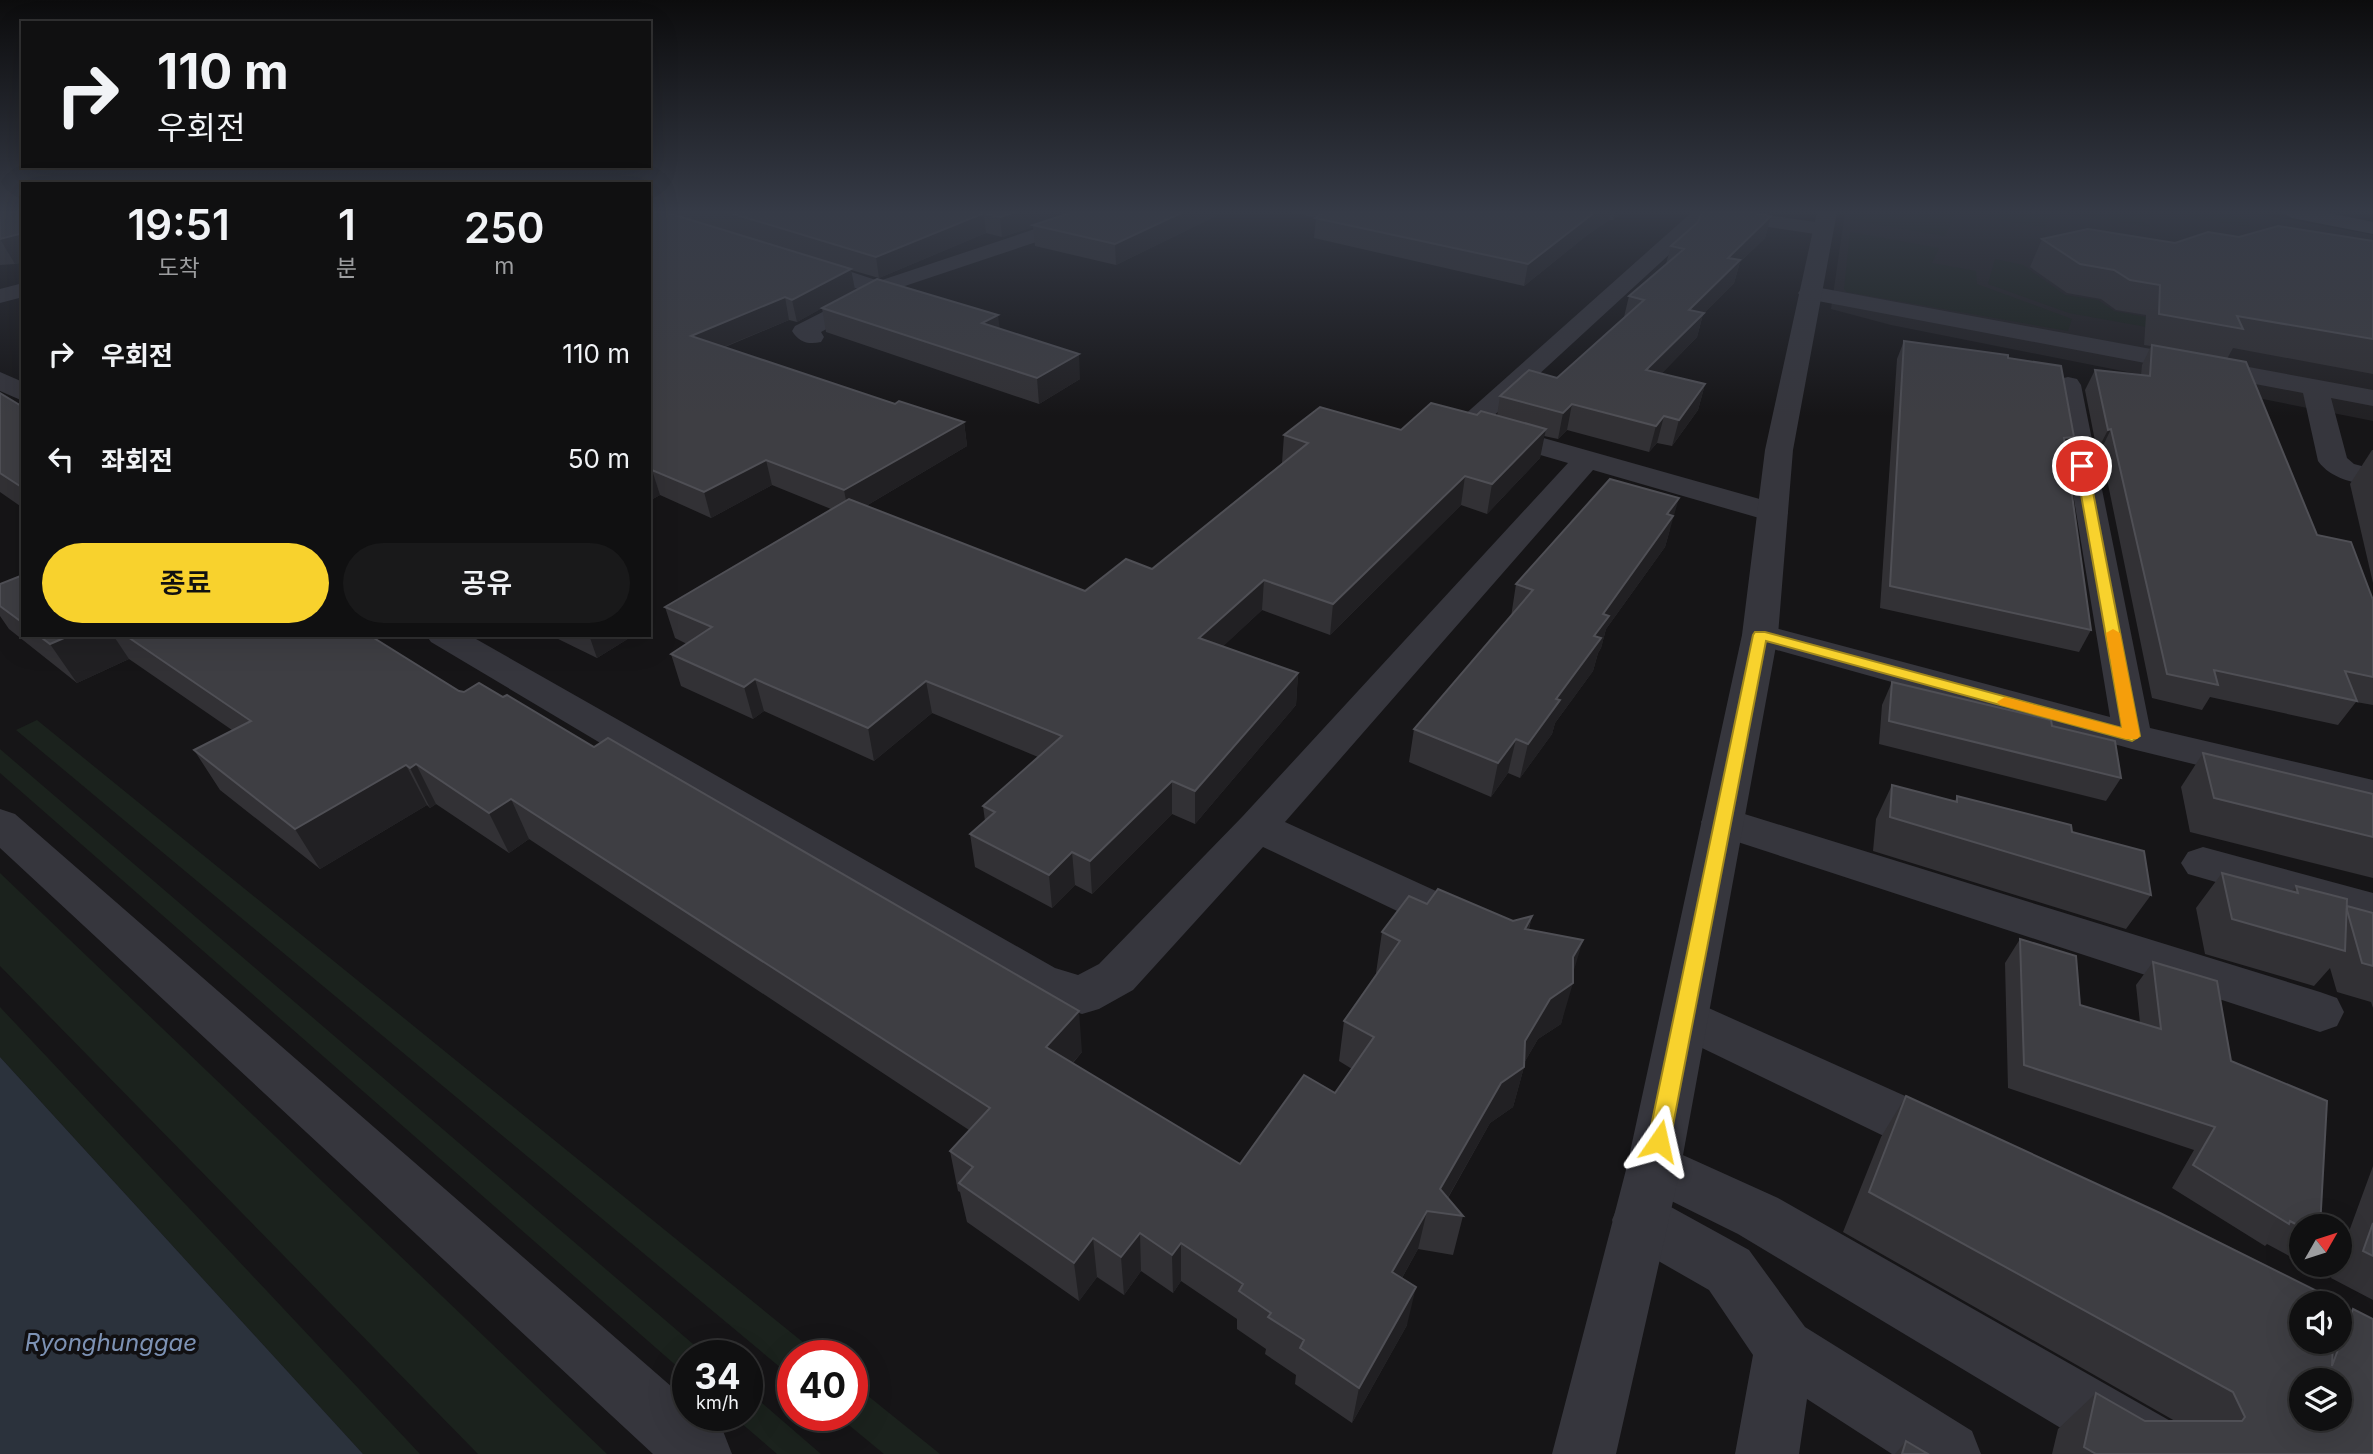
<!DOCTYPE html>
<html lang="ko">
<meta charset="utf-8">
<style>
:root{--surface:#101011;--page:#19191a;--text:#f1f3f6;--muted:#9c9d9f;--line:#303031;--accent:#f8d22d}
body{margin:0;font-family:Inter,"Noto Sans KR",sans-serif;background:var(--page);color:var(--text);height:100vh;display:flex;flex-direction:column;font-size:26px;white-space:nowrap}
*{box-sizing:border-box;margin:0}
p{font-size:23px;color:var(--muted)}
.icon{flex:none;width:38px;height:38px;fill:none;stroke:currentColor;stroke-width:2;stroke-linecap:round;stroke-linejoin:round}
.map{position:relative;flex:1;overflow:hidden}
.drawer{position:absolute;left:21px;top:182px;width:630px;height:455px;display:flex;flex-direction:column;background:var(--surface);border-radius:0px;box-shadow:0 7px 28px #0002,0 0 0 2px var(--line)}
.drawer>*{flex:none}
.hud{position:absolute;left:21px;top:21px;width:630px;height:147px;border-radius:0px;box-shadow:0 7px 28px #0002,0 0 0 2px var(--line);background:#101011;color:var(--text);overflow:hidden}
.needle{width:46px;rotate:51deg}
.controls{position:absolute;left:2289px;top:1214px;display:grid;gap:14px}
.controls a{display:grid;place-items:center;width:63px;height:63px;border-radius:50%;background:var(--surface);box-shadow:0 7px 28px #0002,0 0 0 2px var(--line);font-size:35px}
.speed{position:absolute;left:672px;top:1340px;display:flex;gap:14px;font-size:35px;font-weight:700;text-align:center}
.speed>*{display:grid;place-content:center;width:91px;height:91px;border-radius:50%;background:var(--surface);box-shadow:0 7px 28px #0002,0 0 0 2px var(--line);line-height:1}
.speed small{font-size:18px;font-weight:400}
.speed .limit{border:10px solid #d22;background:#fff;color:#111}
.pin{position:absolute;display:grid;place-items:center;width:60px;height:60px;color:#fff;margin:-30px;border:4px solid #fff;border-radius:50%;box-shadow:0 2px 7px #0007}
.me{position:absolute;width:77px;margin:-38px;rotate:11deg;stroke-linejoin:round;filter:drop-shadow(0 0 5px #0008)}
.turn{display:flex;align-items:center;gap:24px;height:147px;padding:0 21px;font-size:32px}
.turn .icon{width:91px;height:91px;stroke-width:2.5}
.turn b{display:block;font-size:49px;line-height:60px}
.eta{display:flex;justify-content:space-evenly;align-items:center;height:119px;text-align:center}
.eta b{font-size:42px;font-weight:600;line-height:49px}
.primary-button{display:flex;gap:14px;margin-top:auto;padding:14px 21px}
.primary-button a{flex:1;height:80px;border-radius:42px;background:var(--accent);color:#111;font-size:28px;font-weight:600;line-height:80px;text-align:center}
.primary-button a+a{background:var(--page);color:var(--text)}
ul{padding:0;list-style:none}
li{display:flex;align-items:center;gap:21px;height:105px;padding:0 21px}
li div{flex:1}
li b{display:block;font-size:26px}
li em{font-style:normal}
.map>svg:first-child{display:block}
.built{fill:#222124}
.green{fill:#1b221d}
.water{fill:#2b323c}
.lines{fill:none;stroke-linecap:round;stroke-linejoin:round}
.minor{fill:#36363d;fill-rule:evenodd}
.tertiary{fill:#36363d;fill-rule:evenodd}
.secondary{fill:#44454d;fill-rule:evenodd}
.wall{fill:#323135}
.shaded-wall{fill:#212023}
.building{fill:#3e3e43;stroke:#4f4f55;stroke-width:2;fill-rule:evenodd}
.route{fill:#f8d22d;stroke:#a1881d;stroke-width:2}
.slow{fill:#f59e0b}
.labels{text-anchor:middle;stroke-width:7;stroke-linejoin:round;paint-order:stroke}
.near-water-label{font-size:24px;font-style:italic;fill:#7d92b4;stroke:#111012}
</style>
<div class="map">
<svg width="2373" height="1454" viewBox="0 0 2373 1454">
<rect width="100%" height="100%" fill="#161517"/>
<!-- built -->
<polygon class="built" points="1845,212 2247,212 2373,235 2373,421 1891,325 1831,309"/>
<!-- green -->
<g class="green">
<polygon points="1852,212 1957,212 1945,236 1850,220"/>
<polygon points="1989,212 2030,212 2050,215 2046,228 1987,218"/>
<polygon points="2069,212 2153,212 2153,215 2141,217 2141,221 2150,225 2150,227 2068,214"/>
<polygon points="2191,212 2221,212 2248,220 2249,227 2189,218"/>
<polygon points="1850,232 1939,248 1932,263 1976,271 1977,284 2072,319 2068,331 1847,292 1844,289"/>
<polygon points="1995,259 2023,265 2065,295 2098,300 2114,311 2152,318 2152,328 2069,313 1988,284"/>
<polygon points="37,720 820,1356 793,1356 793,1378 16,730"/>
<polygon points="0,749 707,1356 688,1356 688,1376 0,773"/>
<polygon points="0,874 0,873 607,1454 478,1454 0,966"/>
<polygon points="0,1007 420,1454 363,1454 0,1057"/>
<polygon points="852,1383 940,1454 884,1454 838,1416 852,1416"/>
<polygon points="747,1390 821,1454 777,1454 733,1416 747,1416"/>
</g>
<!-- water -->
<polygon class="water" points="0,1057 363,1454 0,1454"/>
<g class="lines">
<!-- minor -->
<g class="minor">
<path d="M1086,212H1117L1114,216L881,294L878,301L821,332L824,337L821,342C808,345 799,342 792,331L795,326L864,291L796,269L793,264L796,259H812L879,281Z"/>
<polygon points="1692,212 1748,212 1822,223 1829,225 1832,229 1829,233 1822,235 1709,218 1487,422 1784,506 1788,513 1784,520 1773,522 1593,470 1285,822 1471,907 1478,919 1471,931 1455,936 1439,931 1263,847 1133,990 1099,1009 1082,1014 1023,995 431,642 426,635 469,635 1055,968 1078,975 1099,964 1242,817 1568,463 1457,431 1453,425"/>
<polygon points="23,283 23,297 0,303 0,289"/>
<path d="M1810,286L2373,390V406L2331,398L2347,458L2354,464L2373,469V487C2353,482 2331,479 2318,461L2303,393L1802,298L1798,293L1802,288Z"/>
<polygon points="0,372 23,382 23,401 0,391"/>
<polygon points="2068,377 2077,379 2081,385 2150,728 2373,780 2373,808 2132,749 1748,642 1742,635 1748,628 1760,624 2110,717 2055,385 2059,379"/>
<polygon points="1722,807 2320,992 2337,998 2344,1012 2337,1026 2320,1032 1707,832 1701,822 1707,812"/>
<polygon points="2203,847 2373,893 2373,927 2188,874 2181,863 2188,852"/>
<polygon points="1684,997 1961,1121 1969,1138 1961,1155 1942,1162 1923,1155 1667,1031 1660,1017 1667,1003"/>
<polygon points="1654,1142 1778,1198 2188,1431 2197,1454 2104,1454 1738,1234 1635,1183 1627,1166 1635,1149"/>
<polygon points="1640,1194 1660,1201 1749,1250 1805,1327 1972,1431 1981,1454 1892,1454 1807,1399 1799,1454 1735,1454 1753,1355 1709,1290 1620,1239 1612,1220 1620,1201"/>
</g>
<!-- tertiary -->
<g class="tertiary">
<polygon points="1817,212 1837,212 1793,450 1778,635 1681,1166 1616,1454 1552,1454 1627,1166 1742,635 1765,450"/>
<polygon points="0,809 15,814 688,1401 688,1416 705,1416 723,1431 732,1454 653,1454 0,848"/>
</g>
<!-- secondary -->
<polygon class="secondary" points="2282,212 2324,212 2373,222 2373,234 2292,218"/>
</g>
<!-- wall -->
<g class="wall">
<polygon points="0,212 23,212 23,262 15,264 0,265"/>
<polygon points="649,212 781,248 668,212 1224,212 1116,265 1035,246 1033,227 1002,237 986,233 879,278 851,270 855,290 1000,329 1080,379 1039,404 826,332 822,308 797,322 789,320 725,347 895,404 964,422 967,446 866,506 1085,591 1152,569 1282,463 1284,435 1401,430 1477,415 1497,416 1500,396 1557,378 1624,317 1629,296 1666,264 1671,246 1758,214 1771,216 1765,238 1740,262 1734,283 1703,314 1697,337 1661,374 1705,384 1698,410 1672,446 1657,443 1649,452 1567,430 1558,439 1544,436 1540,458 1487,514 1461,505 1330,635 1262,610 1223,646 1298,673 1296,705 1195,824 1172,814 1092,894 1075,885 1052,908 975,867 970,834 985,821 983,806 1038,757 932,713 874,761 764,711 753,719 681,686 671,654 687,644 675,638 665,607 831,509 772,485 711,518 660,495 649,501"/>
<polygon points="1292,212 1624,212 1613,220 1609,220 1586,236 1524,286 1314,238 1316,218"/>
<polygon points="2239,237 2373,241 2373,374 2233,348 2227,359 2317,535 2373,600 2373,705 2356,702 2338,725 2210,697 2202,710 2152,698 2101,450 2097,451 2085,390 2095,370 2141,375 2142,365 2151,346 2144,345 2146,315 2116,310 2101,299 2067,293 2030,267 2042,239 2175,243"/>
<polygon points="1904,341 2008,358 2066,452 2091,630 2079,652 1880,608 1897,359"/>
<polygon points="0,393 23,407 23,508 0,492"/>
<polygon points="2372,450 2373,450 2373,583 2350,484"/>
<polygon points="1670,529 1665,547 1606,629 1601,648 1598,653 1593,671 1555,723 1552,734 1520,778 1508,773 1491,797 1409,762 1414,729 1511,617 1516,584"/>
<polygon points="23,575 23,635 373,635 375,639 459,691 1082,1052 1073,1063 1240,1164 1335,1093 1352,1069 1339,1061 1344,1021 1377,973 1376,973 1382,932 1427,904 1513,921 1532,916 1529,929 1573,973 1561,1024 1538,1039 1524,1063 1524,1067 1513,1107 1490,1123 1448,1198 1463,1216 1453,1255 1418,1249 1402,1278 1407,1325 1352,1423 1295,1384 1296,1375 1265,1354 1266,1349 1237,1329 1237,1319 1181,1281 1173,1293 1141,1271 1124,1295 1097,1277 1079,1301 967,1222 960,1192 958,1191 950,1151 969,1130 529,839 509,853 436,804 430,808 427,805 320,869 220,790 194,750 232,730 129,659 77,683 9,629 0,616 0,584"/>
<polygon points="550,635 634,635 597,658"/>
<polygon points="1892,682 2052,726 2121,778 2106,801 1879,744 1882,705"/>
<polygon points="2203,753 2373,794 2373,878 2190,832 2181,787"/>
<polygon points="1892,785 1955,801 1957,796 2072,832 2151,895 2126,929 1873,851 1876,819"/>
<polygon points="2222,873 2291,892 2296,886 2347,906 2373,913 2373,1008 2371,1002 2337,992 2330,968 2314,986 2205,954 2196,908"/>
<polygon points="2020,939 2080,1005 2140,1023 2136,985 2153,962 2231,1061 2301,1227 2301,1253 2295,1259 2267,1244 2265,1246 2172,1188 2194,1150 2008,1088 2005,963"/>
<polygon points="1906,1096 2301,1342 2340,1342 2340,1319 2353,1309 2373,1454 2052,1454 2058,1429 2096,1393 2145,1421 2175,1421 1843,1232 1881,1137"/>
<polygon points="2373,1166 2373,1300 2331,1278 2336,1265 2340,1265 2340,1256"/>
<polygon points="1906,1441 1928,1454 1895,1454"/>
</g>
<!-- shaded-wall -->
<g class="shaded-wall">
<polygon points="1015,212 1077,212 1033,225 1033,227 1002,237 1000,217"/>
<polygon points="1183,212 1224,212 1116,265 1115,244"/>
<polygon points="1595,212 1611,212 1609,220 1586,236 1524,286 1528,264"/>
<polygon points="1615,212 1624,212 1613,220"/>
<polygon points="984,213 986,233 879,278 876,257"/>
<polygon points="1771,216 1765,238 1740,262 1734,283 1703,314 1697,337 1640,396 1646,370 1689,310 1728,258"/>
<polygon points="23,233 23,262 15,264 0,239"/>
<polygon points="851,269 855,290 797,322 792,300"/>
<polygon points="785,297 789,320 697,358 691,336"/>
<polygon points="998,315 1001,339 982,323"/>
<polygon points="1079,354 1080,379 1039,404 1037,378"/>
<polygon points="1705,384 1698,410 1672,446 1679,420"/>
<polygon points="1572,404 1567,430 1558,439 1563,413"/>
<polygon points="1664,416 1657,443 1649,452 1656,426"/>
<polygon points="964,422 967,446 849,516 844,490"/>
<polygon points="1546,429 1540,458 1487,514 1492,484"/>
<polygon points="2111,429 2101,450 2097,451 2108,430"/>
<polygon points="2074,437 2064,457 2064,438"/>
<polygon points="766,460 772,485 711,518 704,492"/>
<polygon points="652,470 660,495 649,501 649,471"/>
<polygon points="1465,476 1461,505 1330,635 1333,604"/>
<polygon points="1679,498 1665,547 1606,629 1601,648 1598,653 1593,671 1555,723 1552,734 1520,778 1528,744 1594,636 1603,614 1667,514"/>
<polygon points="1264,580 1262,610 1199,669 1199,638"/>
<polygon points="71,635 113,635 129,659 77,683 50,644"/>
<polygon points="589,635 634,635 597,658"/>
<polygon points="1298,673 1296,705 1195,824 1195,791"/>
<polygon points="755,679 764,711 753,719 744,687"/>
<polygon points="926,681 932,713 874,761 868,728"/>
<polygon points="1516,739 1508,773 1491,797 1498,763"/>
<polygon points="416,764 436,804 430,808 410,768"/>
<polygon points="406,765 427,805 320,869 295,829"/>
<polygon points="1172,781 1172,814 1092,894 1090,861"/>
<polygon points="511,799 529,839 509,853 489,813"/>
<polygon points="1072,852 1075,885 1052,908 1049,875"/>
<polygon points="1532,916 1522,956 1525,929"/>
<polygon points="1583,940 1571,980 1573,983 1561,1024 1538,1039 1520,1070 1524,1067 1513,1107 1490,1123 1439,1213 1440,1189"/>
<polygon points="1079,1011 1082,1052 1051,1087 1046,1047"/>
<polygon points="1427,1211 1418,1249 1384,1310 1392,1272"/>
<polygon points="1140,1233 1141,1271 1124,1295 1121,1257"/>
<polygon points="1093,1238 1097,1277 1079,1301 1074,1263"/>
<polygon points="1181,1243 1181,1281 1173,1293 1172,1255"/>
<polygon points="1416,1287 1407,1325 1352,1423 1359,1388"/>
</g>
<!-- building -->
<g class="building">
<polygon points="0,212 23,212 23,233 0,239"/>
<polygon points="649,212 665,212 851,269 792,300 785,297 691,336 895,404 899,401 964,422 844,490 766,460 704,492 652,470 649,471"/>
<polygon points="727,212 1015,212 1000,217 984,213 876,257"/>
<polygon points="1073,212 1183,212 1115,244 1033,225"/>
<polygon points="1325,212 1595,212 1528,264 1315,218"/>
<polygon points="1702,212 1758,212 1758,214 1771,216 1728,258 1740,260 1689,310 1704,313 1646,370 1705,384 1679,420 1664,416 1656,426 1572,404 1563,413 1500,396 1529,370 1557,378 1644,300 1629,296 1684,249 1671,246 1698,222"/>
<polygon points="2278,226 2373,241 2373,339 2237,316 2243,329 2159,314 2160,285 2130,280 2114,270 2080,264 2042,239 2088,229 2175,243 2208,232 2239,237"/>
<polygon points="877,279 998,315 982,323 1079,354 1037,378 822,308"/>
<polygon points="1904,341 2008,355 2008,358 2061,366 2074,437 2064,438 2091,630 1890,586"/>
<polygon points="2152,345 2246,362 2317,535 2351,542 2373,600 2373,677 2345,671 2357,701 2214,670 2218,685 2167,674 2111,429 2108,430 2095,370 2150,376"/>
<polygon points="0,393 23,407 23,488 0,473"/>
<polygon points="1431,403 1477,415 1481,411 1546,429 1492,484 1465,476 1333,604 1264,580 1199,638 1298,673 1195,791 1172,781 1090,861 1072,852 1049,875 970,834 995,812 983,806 1062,736 926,681 868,728 755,679 744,687 671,654 712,627 665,607 849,499 1085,591 1126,559 1152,569 1308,443 1284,435 1320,407 1401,430"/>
<polygon points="1610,479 1679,498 1667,514 1673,516 1603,614 1609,616 1594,636 1601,638 1556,699 1560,700 1528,744 1516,739 1498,763 1414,729 1533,590 1516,584"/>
<polygon points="23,575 23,623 0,606 0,584"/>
<polygon points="38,635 71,635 50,644"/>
<polygon points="125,635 369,635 459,691 464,692 479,683 503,697 507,695 594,747 608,738 1079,1011 1046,1047 1240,1164 1304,1075 1335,1093 1374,1037 1344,1021 1400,941 1382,932 1409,896 1427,904 1438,889 1513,921 1532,916 1525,929 1583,940 1573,957 1573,983 1550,999 1525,1041 1524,1067 1501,1083 1440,1189 1463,1216 1427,1211 1392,1272 1416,1287 1359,1388 1300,1348 1304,1340 1268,1317 1271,1313 1239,1291 1243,1284 1181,1243 1172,1255 1140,1233 1121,1257 1093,1238 1074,1263 959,1183 973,1167 950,1151 990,1108 511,799 489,813 416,764 410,768 406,765 295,829 194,750 251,721"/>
<polygon points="1892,682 2051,720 2052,726 2115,741 2121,778 1889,721"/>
<polygon points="2203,753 2373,794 2373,837 2214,798"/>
<polygon points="1892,785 1957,802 1957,796 2071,825 2072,832 2144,851 2151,895 1890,817"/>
<polygon points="2222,873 2298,893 2296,886 2347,899 2345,951 2232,919"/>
<polygon points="2347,906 2373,913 2373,966 2362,963 2347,910"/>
<polygon points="2020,939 2076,956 2080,1005 2161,1029 2153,962 2217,981 2231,1061 2327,1101 2320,1227 2301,1227 2290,1221 2289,1224 2193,1165 2215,1127 2024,1065"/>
<path d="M1906,1096L2160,1213L2335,1300V1304H2301V1342H2333L2332,1366L2353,1309L2373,1319V1454H2096L2084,1447L2096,1393L2145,1421H2242L2245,1417L2233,1392L1869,1192ZM2301,1381H2340V1419H2301Z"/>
<polygon points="2373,1223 2373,1256 2363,1251"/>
<polygon points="1906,1441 1928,1454 1902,1454"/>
</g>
<!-- sky -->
<linearGradient id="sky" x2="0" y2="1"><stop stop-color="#0c0c0d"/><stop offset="0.51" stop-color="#363b47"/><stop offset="1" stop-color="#363b47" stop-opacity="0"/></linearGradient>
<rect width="2373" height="416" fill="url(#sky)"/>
<!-- route -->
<polygon class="route" points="2082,462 2088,466 2140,736 2132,741 1766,641 1670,1141 1667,1148 1659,1151 1651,1148 1648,1141 1753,635 1755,632 1765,632 2122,728 2076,466"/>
<!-- slow -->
<polygon class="slow" points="2113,629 2120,633 2140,736 2137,739 2126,739 2000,705 1997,702 2005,697 2122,728 2106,633"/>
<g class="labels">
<!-- near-water labels -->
<g class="near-water-label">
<text x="111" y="1351">Ryonghunggae</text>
</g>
</g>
</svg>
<div class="controls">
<a><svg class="needle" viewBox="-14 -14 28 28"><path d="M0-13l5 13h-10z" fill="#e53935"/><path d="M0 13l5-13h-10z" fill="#9c9d9f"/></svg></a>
<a><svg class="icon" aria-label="sound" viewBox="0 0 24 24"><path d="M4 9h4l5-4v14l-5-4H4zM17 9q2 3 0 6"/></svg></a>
<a><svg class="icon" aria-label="layers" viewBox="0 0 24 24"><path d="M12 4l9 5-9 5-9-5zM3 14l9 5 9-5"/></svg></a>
</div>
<div class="speed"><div>34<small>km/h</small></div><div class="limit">40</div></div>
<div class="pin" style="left:2082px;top:466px;background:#d93025"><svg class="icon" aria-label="arrive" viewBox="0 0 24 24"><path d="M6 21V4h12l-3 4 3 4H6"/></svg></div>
<svg class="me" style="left:1659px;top:1141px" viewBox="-20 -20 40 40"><path d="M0-17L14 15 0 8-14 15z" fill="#f8d22d" stroke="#fff" stroke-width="4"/></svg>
<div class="hud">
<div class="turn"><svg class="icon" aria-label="right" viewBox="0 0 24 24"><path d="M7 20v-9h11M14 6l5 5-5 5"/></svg><div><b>110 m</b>우회전</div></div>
</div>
<section class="drawer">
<div class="eta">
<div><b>19:51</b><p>도착</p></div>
<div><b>1</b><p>분</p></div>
<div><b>250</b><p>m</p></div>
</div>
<ul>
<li><svg class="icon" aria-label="right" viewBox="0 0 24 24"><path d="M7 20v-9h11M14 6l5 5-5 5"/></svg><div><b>우회전</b></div><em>110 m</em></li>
<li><svg class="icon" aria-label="left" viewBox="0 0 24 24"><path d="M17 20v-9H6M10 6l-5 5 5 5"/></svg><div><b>좌회전</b></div><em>50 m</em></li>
</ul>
<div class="primary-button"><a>종료</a><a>공유</a></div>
</section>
</div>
